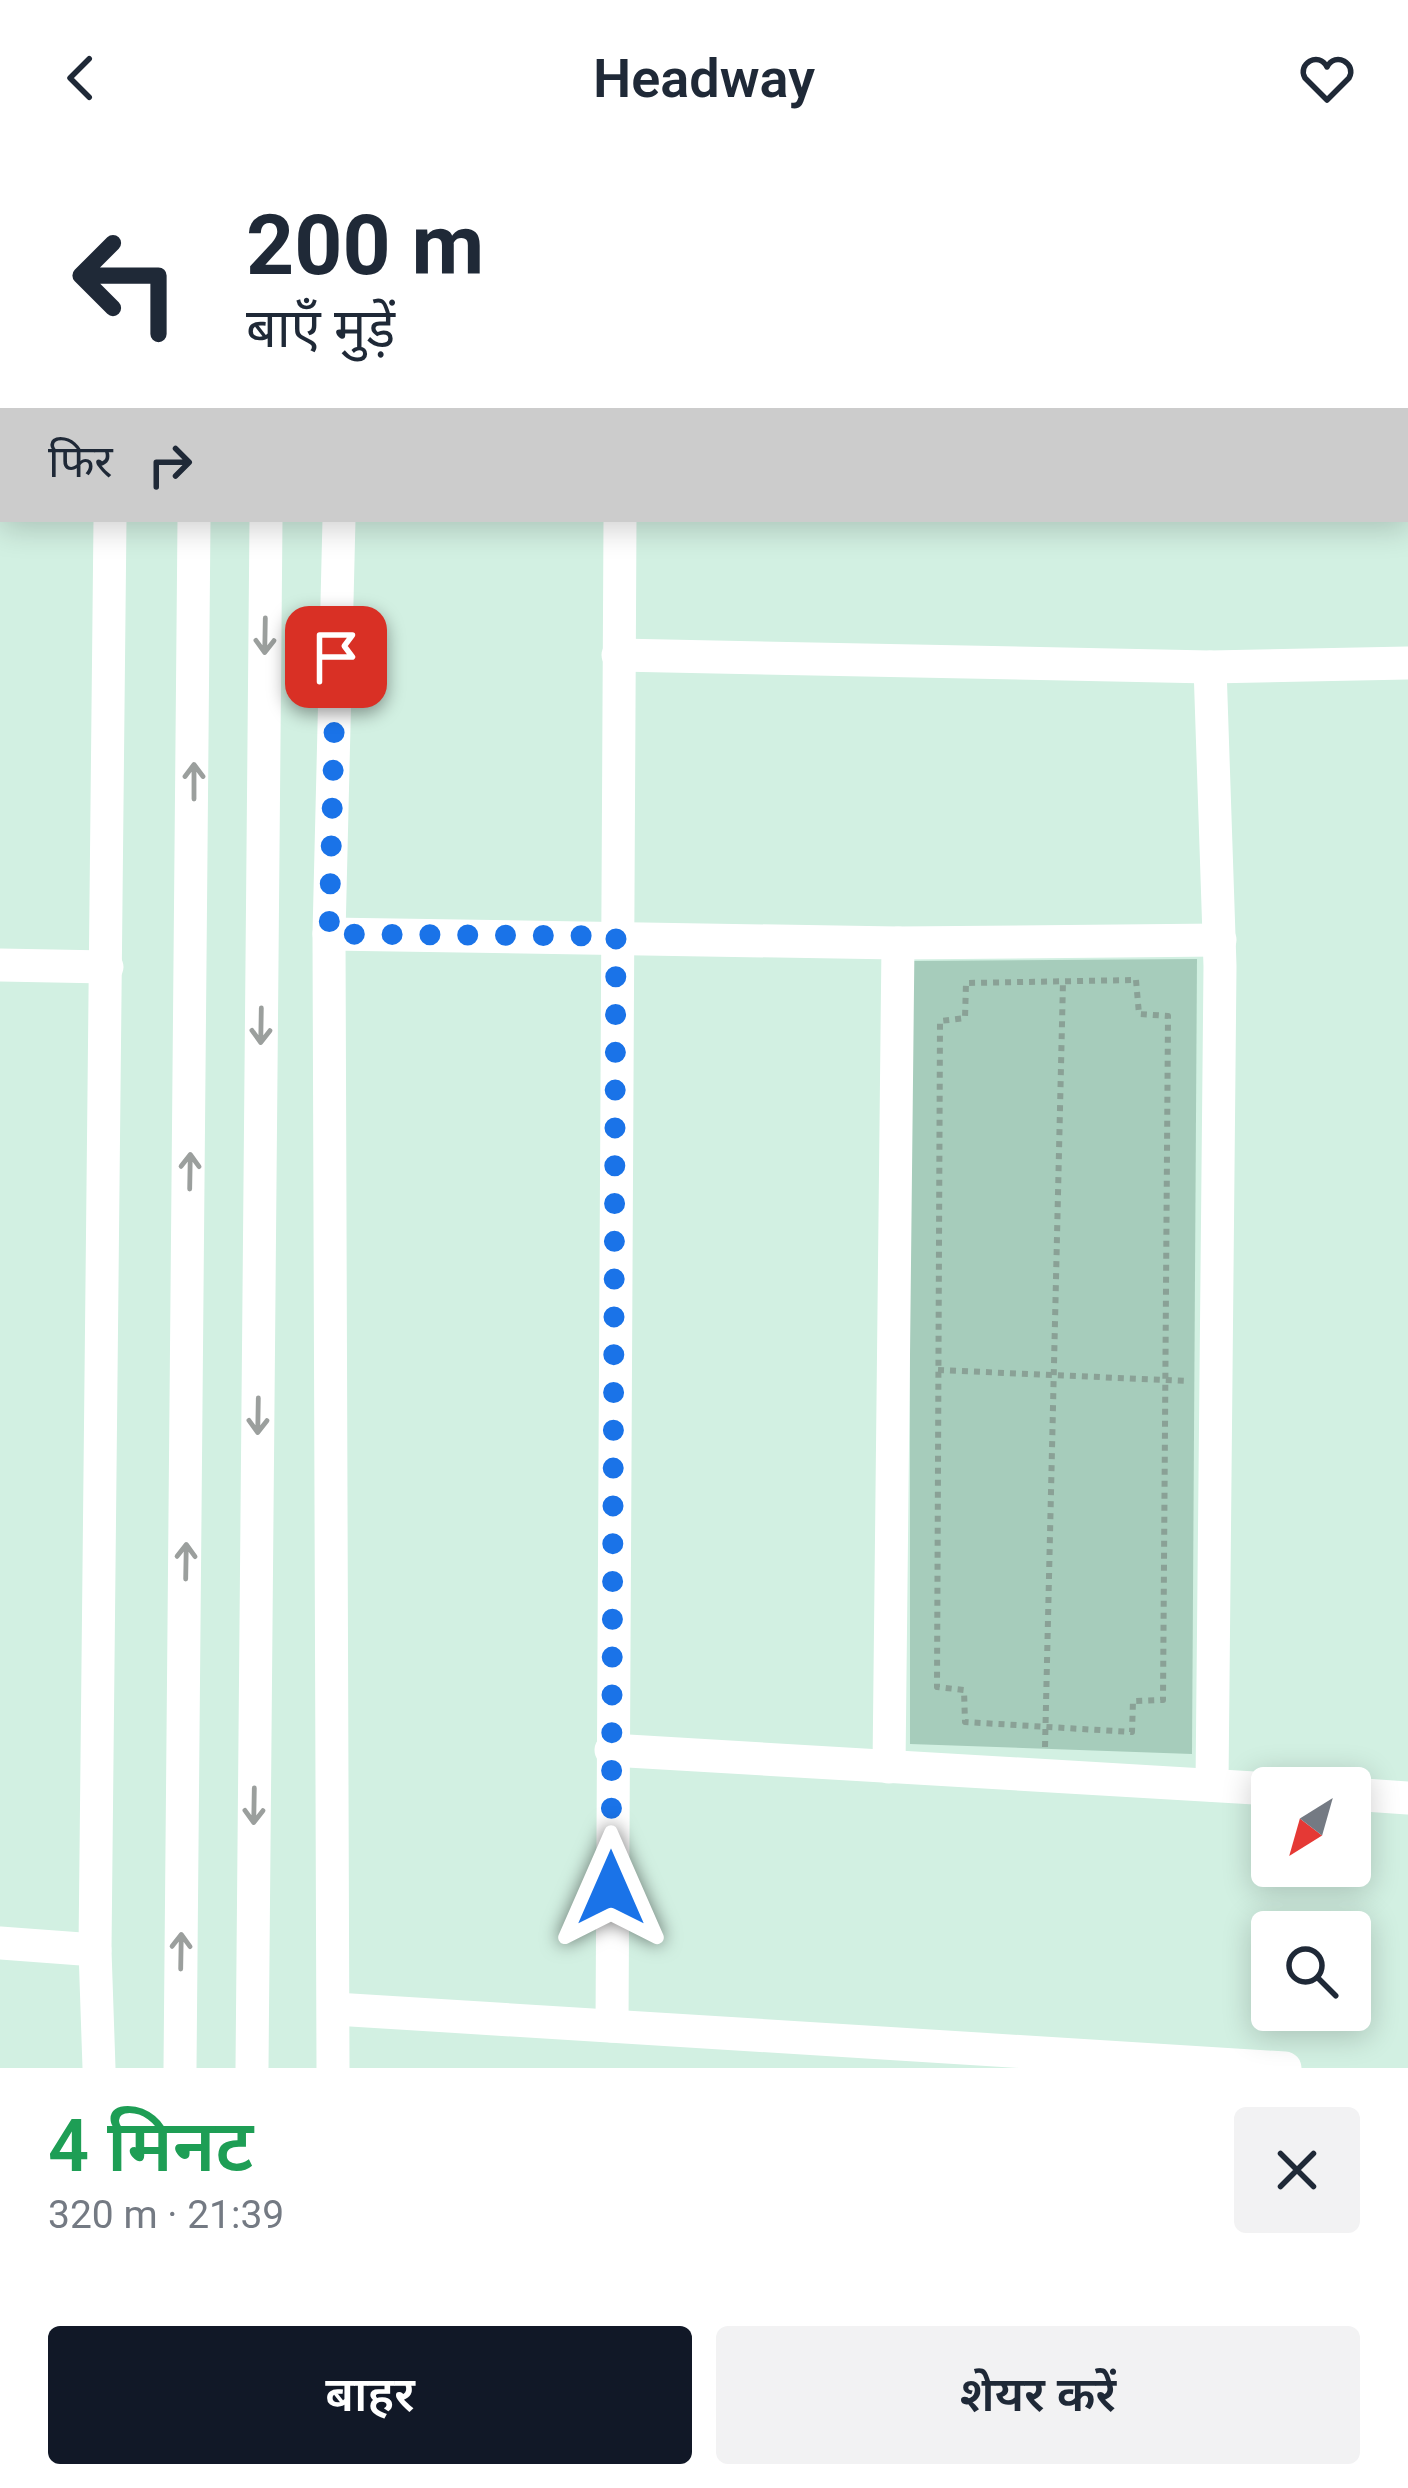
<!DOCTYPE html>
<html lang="hi">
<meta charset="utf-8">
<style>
:root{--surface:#fff;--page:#f2f2f3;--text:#1f2937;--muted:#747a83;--accent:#111827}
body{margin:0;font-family:Roboto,"Noto Sans Devanagari",sans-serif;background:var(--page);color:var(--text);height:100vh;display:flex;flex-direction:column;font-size:45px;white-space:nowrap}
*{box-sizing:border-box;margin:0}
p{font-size:39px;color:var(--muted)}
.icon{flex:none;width:66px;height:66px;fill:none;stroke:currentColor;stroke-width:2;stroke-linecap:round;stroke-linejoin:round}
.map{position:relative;height:1912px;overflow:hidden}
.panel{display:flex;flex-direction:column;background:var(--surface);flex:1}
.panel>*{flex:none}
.banner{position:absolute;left:0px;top:0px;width:1410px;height:366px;box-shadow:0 6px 30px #0003;background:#fff;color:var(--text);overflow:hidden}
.needle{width:78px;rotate:217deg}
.controls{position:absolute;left:1251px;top:1611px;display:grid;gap:24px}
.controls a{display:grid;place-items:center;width:120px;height:120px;border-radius:12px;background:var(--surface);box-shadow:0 6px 30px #0003;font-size:60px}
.pin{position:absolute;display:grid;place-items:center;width:102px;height:102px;color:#fff;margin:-51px;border-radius:24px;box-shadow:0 6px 18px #0006}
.me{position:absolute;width:132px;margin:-66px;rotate:0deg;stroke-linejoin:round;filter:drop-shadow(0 0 9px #0008)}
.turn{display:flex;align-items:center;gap:42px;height:252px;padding:0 48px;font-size:54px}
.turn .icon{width:156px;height:156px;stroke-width:2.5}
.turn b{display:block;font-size:84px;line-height:102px}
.then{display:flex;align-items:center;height:114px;padding:0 48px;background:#0003;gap:24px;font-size:45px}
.round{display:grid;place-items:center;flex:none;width:126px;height:126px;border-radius:12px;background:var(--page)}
.head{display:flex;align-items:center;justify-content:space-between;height:204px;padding:0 48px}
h1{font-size:72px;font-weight:600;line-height:90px;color:#1e9e55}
.cta{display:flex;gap:24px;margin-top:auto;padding:24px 48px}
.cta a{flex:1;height:138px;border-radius:12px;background:var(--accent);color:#fff;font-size:48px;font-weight:600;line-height:138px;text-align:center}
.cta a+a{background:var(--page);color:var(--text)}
header{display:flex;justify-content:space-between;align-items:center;height:156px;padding:0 48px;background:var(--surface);font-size:54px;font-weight:600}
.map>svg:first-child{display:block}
.green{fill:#a6ccbb}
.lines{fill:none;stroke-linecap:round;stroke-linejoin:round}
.path{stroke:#8aa196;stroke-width:6;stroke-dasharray:6 6;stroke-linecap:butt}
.minor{stroke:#fff;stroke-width:33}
.oneway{stroke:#9b9f9d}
.route{stroke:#1a73e8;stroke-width:21;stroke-dasharray:0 37.8}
</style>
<header><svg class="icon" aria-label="back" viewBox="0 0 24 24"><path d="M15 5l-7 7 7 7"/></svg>Headway<svg class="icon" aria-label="heart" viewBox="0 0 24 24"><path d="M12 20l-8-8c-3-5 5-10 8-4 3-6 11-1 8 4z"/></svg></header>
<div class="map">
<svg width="1408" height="1912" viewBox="0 0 1408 1912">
<rect width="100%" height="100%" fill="#d2f0e2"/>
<!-- green -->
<g class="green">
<rect x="647" y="0" width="308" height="3"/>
<polygon points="1197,803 1192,1598 910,1588 910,805"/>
</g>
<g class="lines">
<!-- path -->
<g class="path">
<polyline points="808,0 808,3"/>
<polyline points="945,0 945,3"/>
<polyline points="666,3 666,0"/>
<polygon points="1136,824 1139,858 1168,860 1163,1544 1133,1545 1132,1576 965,1566 964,1534 937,1531 940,865 965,862 966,827"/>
<polyline points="938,1214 1188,1225"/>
<polyline points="1045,1591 1063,825"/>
</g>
<!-- minor -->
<g class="minor">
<polyline points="112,3 112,0"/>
<polyline points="195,3 195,0"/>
<polyline points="269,3 270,0"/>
<polyline points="348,3 348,0"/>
<polyline points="625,3 625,0"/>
<polyline points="993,3 993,0"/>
<polyline points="1281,3 1281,0"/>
<polyline points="1407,224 1408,224"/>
<polyline points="618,499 1210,511 1408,507"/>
<polyline points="1210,511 1220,810 1212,1629"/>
<polyline points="329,778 898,787 1220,784"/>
<polyline points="0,809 107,811"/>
<polyline points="611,1594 1272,1633"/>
<polyline points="889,1611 898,787"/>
<polyline points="1350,1638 1408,1642"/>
<polyline points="0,1787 95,1794"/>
<polyline points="335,1853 1285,1912"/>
<polyline points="612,1870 620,363"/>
<polyline points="99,1912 95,1794 110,363"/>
<polyline points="180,1912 194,363"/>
<polyline points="252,1912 266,363"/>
<polyline points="333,1912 329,778 339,363"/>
</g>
</g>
<!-- one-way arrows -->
<defs><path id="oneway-shaft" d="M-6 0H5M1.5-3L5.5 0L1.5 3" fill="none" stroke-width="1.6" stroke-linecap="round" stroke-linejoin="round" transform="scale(3)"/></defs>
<g class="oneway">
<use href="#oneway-shaft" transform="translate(265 480) rotate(91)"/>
<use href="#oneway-shaft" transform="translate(194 625) rotate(-90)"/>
<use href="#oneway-shaft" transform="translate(261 870) rotate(91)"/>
<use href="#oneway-shaft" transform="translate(190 1015) rotate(-89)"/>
<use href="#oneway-shaft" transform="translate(258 1260) rotate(91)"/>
<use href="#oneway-shaft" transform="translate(186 1405) rotate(-89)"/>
<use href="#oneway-shaft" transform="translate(254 1650) rotate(91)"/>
<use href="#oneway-shaft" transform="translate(181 1795) rotate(-89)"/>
</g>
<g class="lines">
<!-- route -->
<polyline class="route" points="336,501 329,778 616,780 611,1732"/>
</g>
</svg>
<div class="controls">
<a><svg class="needle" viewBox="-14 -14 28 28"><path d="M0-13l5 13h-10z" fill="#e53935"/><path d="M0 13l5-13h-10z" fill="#747a83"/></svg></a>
<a><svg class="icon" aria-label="search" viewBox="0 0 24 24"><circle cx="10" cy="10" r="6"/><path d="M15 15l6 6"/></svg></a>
</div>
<div class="pin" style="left:336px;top:501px;background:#d93025"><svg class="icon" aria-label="arrive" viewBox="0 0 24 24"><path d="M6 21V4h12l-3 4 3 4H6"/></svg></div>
<svg class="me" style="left:611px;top:1732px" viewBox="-20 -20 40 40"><path d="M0-17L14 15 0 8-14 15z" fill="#1a73e8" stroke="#fff" stroke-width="4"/></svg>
<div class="banner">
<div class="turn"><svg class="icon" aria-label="left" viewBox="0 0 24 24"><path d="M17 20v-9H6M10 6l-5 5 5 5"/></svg><div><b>200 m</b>बाएँ मुड़ें</div></div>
<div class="then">फिर<svg class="icon" aria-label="right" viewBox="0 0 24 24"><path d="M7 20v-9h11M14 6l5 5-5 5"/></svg></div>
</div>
</div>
<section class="panel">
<div class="head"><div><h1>4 मिनट</h1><p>320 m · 21:39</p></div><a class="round"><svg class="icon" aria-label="close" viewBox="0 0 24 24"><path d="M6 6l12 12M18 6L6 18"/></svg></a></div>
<div class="cta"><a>बाहर</a><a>शेयर करें</a></div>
</section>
